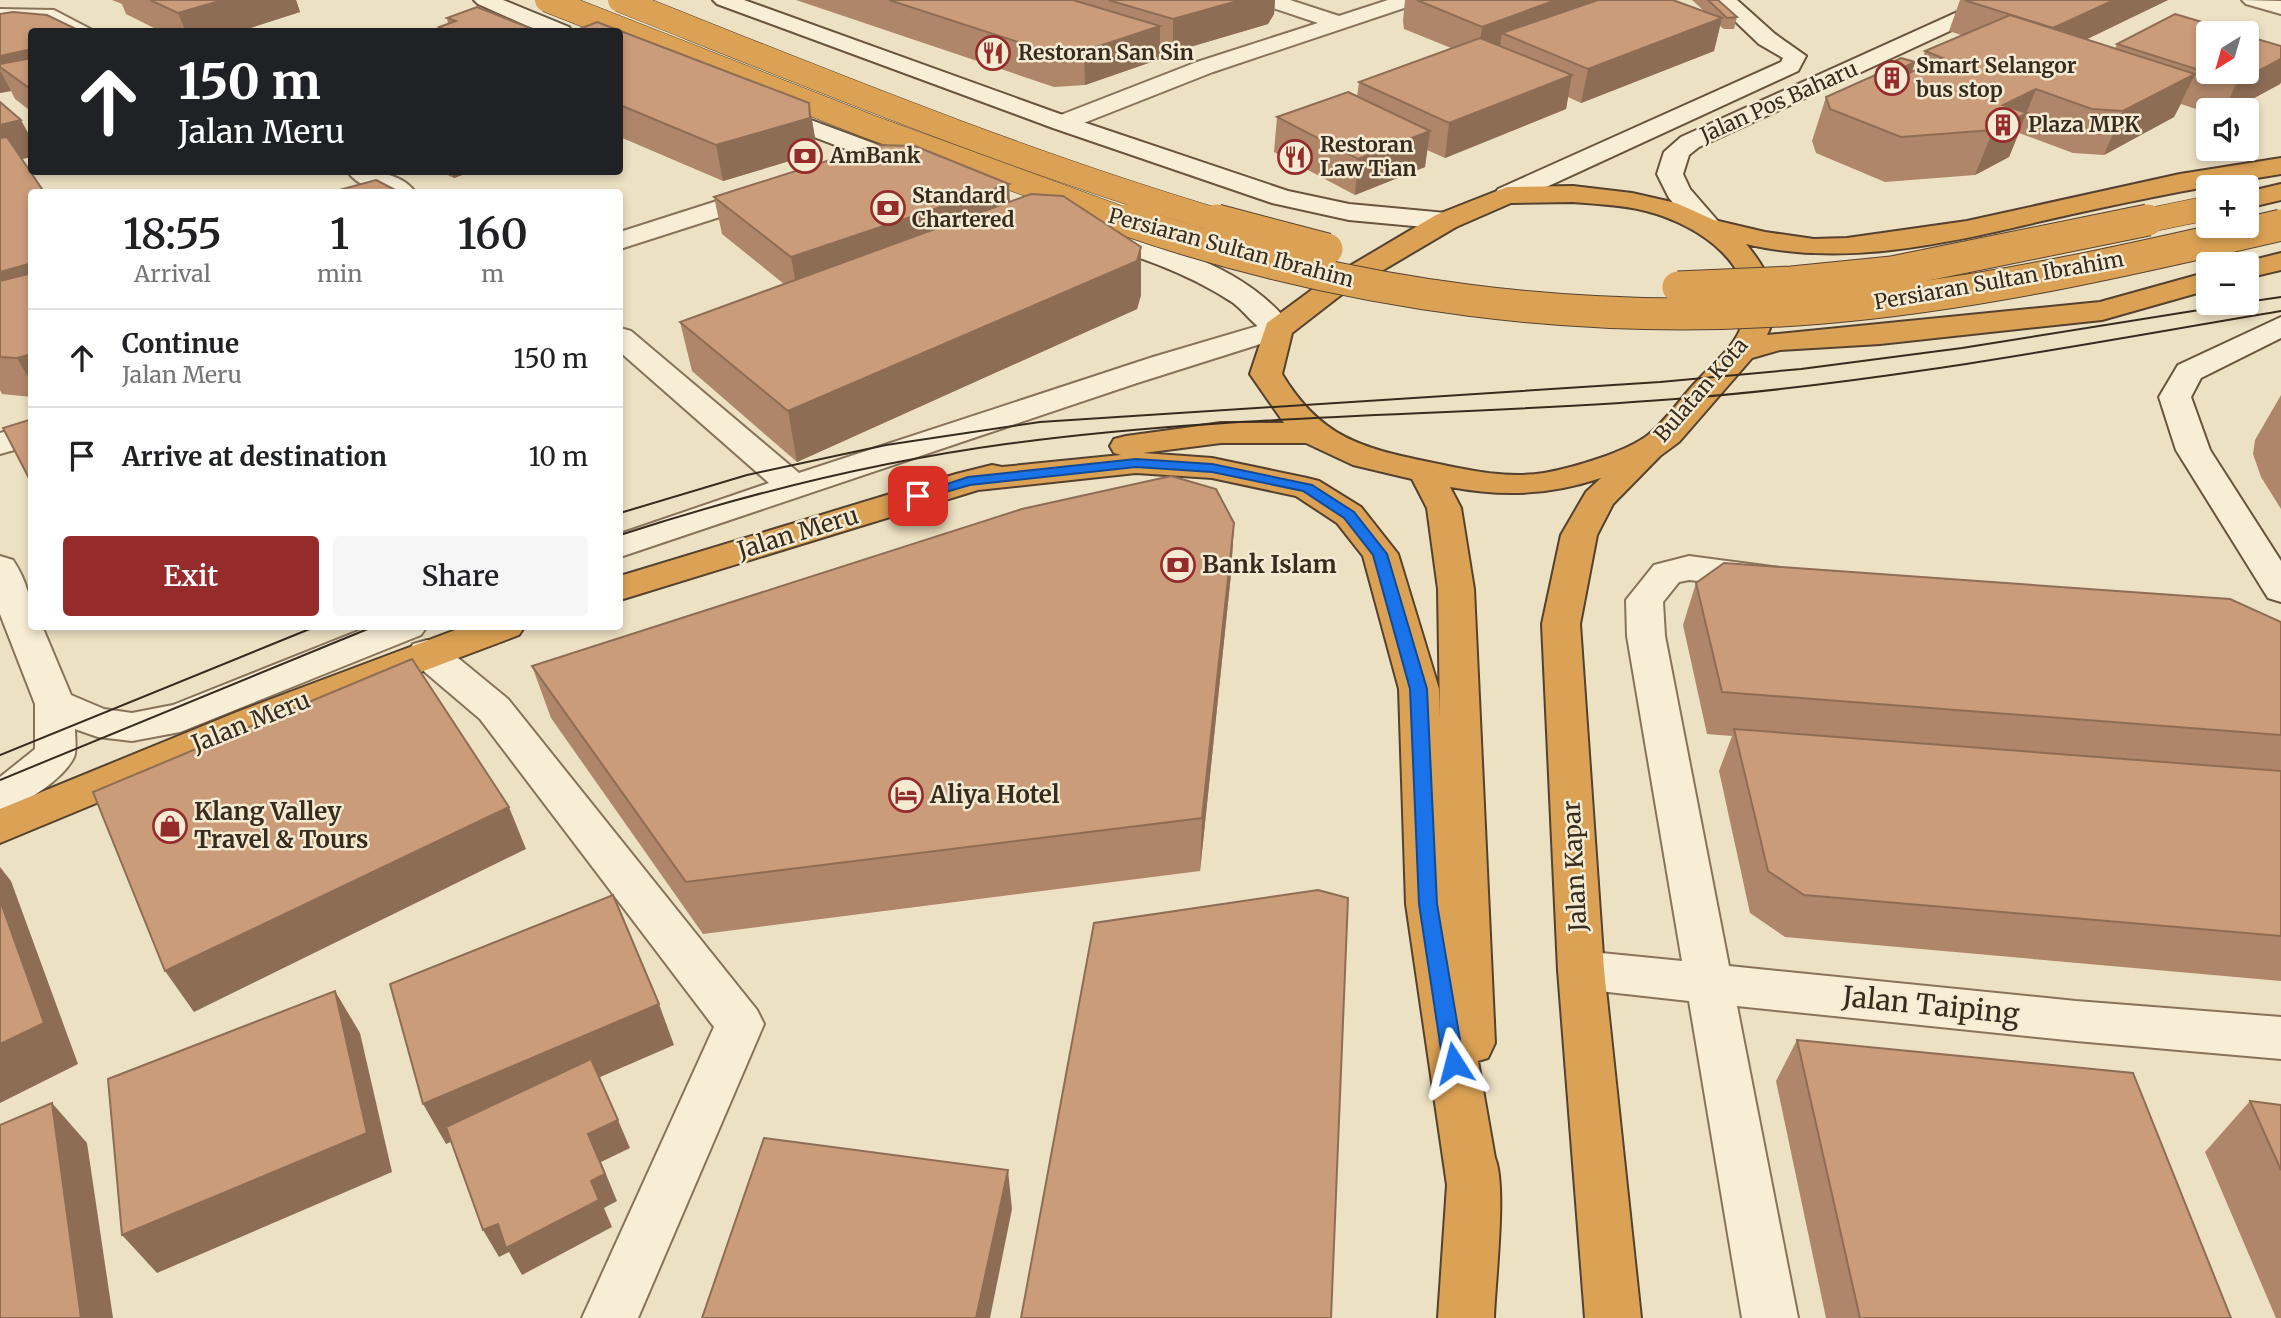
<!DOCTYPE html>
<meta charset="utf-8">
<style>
:root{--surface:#fff;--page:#f6f6f6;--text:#202124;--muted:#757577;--line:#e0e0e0;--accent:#952c2b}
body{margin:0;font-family:Merriweather,serif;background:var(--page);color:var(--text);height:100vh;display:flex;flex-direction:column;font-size:26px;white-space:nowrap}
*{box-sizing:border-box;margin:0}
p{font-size:23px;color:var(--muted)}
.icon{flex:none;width:38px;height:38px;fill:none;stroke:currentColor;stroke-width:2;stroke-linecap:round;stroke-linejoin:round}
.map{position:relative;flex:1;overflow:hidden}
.panel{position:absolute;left:28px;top:189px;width:595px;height:441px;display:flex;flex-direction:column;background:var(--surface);border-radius:7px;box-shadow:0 4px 10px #0003}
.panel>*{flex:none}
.hud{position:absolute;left:28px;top:28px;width:595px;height:147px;border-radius:7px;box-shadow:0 4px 10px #0003;background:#202124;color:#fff;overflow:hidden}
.needle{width:46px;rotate:217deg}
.buttons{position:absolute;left:2196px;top:21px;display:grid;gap:14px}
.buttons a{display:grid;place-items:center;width:63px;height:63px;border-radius:7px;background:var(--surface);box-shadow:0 4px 10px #0003;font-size:35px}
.pin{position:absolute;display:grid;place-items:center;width:60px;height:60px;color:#fff;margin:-30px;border-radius:14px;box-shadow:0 4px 10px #0006}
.me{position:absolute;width:77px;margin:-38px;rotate:351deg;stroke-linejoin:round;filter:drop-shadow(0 0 5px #0008)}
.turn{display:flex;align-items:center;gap:24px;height:147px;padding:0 35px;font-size:32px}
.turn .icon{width:91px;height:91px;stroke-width:2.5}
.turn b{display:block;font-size:49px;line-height:60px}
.eta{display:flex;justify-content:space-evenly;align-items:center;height:119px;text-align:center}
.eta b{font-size:42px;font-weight:600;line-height:49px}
.button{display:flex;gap:14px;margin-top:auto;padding:14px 35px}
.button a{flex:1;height:80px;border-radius:7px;background:var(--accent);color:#fff;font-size:28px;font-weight:600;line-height:80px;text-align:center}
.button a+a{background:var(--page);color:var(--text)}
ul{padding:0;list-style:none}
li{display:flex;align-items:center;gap:21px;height:98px;padding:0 35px;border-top:2px solid var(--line)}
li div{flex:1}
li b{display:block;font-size:26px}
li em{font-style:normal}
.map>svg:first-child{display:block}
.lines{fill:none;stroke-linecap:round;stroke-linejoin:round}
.street-casing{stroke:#87735a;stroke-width:4}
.secondary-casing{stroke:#69543e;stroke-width:4}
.highway-casing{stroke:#55412f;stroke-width:4}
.street{fill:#f8eed6;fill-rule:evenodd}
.secondary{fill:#f8eed6;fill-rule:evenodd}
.highway{fill:#dba255;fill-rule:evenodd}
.tram{stroke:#372b1e;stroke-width:2}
.highway-bridge-far1-casing{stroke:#55412f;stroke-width:25;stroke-linecap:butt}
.highway-bridge-casing{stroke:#55412f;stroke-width:33;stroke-linecap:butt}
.highway-bridge-far1{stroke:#dba255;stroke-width:24}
.highway-bridge{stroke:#dba255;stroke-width:31}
.wall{fill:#af8669}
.shaded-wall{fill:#8e6d55}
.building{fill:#cb9c7a;stroke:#8e6d55;stroke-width:2}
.route{fill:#1a73e8;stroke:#114b97;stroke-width:2}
.labels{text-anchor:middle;stroke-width:5;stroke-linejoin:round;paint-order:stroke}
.far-poi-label{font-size:21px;font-weight:bold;fill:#372b1e;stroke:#f5ebd3;text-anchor:start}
.far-street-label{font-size:21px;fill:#372b1e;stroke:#f5ebd3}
.street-label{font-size:24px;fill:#372b1e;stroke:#f5ebd3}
.poi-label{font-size:24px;font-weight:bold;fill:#372b1e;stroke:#f5ebd3;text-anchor:start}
.near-street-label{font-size:28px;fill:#372b1e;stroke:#f5ebd3}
</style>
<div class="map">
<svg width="2281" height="1318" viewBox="0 0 2281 1318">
<rect width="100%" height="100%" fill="#ede1c3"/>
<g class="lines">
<!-- street casing -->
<g class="street-casing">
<g id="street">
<polygon points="1257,0 1290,0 1339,16 1388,0 1420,0 1416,4 1213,72 1071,128 1053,128 1050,123 1053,118 1197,62 1318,23 1261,4"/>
<polygon points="2242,0 2281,1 2281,14 2246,4"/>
<polygon points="0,9 54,10 96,32 67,32 50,22 0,21"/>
<path d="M348,172C370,170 401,172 415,192C394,194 362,192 348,172Z"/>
<polygon points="767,185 776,187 780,193 776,199 620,249 620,232"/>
<polygon points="1278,320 1289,323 1293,329 1289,335 1137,383 620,557 620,534 769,483 620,352 620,328 631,331 799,473 1153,357"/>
<polygon points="32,424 32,445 0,454 0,433"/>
<path d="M0,556L13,560C27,581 32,601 32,626H42L71,695L104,709L132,713L173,705L371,626H427L421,635L180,732L132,741L98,737L75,729C75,738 77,749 74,757C64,779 23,805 0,812V777L35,749V704L0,614Z"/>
<polygon points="1689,556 1780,568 1785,576 1780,584 1767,588 1689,580 1679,582 1663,602 1665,636 1729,966 2076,1001 2281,1017 2281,1059 2076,1041 1737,1006 1798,1318 1742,1318 1689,1001 1581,989 1564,984 1558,970 1564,956 1581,951 1682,961 1627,636 1626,600 1654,565"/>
<polygon points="427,640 441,644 508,699 757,1010 764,1024 638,1318 582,1318 714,1027 480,719 413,662 408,653 413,644"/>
</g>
</g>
<!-- secondary casing -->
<g class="secondary-casing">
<g id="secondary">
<polygon points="474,0 503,0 569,27 572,32 541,32 478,4"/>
<polygon points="713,0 744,0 1071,118 1288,191 1349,204 1446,213 1456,215 1459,221 1456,227 1446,229 1349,220 1272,203 1053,128 717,4"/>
<polygon points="1713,0 1737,0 1775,34 1806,56 1798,71 1516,201 1498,201 1494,195 1498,189 1781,62 1783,58 1759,44"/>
<polygon points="1984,0 2012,0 2008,4 1699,147 1689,155 1683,174 1690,189 1723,227 1719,233 1699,233 1669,198 1657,174 1664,152 1681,137"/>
<polygon points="765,103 924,162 928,167 924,172 906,172 756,115 753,110 756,105"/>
<path d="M1092,225C1160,242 1251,268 1293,329L1289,335C1263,342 1251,316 1232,302C1186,272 1134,255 1082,239L1078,233L1082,227Z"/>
<polygon points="2281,317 2281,338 2201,378 2191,397 2210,450 2281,561 2281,602 2268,598 2176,450 2159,397 2178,365"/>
</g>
</g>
<!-- highway casing -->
<g class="highway-casing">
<g id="highway">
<path d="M2281,158V174C2212,185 2145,198 2077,213C1970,237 1856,270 1746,244C1768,270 1784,301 1767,335L2100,302L2208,272V290L2102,320L1880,344L1780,350L1752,358L1679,442L1660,456L1613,504L1597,535L1580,624L1604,970L1641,1318H1585L1558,970L1542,624L1561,535L1586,492L1601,478C1549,495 1504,497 1450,487L1461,508L1474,589L1495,1043L1488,1058L1478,1061L1495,1158C1507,1185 1495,1283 1494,1318H1438L1447,1185L1406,904L1399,689L1363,556L1337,523L1296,496L1212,478L1136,473L978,490L620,600V576L956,474L992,465L1002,467L1121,455L1114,453L1110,446L1114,439L1126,436L1221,423H1284L1250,374L1267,323L1321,283L1436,215L1507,187L1573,186L1632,193L1676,203L1714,220L1765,232L1814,239L1847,238L1967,221L2180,174ZM1573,202C1597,204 1623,205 1646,211C1698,224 1768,269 1739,332C1730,351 1712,364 1698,380C1681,397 1668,419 1648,435C1626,452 1573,468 1544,473C1506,479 1467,470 1429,462C1361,448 1320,437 1282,374L1292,333L1341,295L1456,227L1511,203ZM1221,443H1306L1353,465L1412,479L1427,508L1438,589L1440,718L1439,689L1398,554L1361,507L1319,481L1307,478L1212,458L1143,453Z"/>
<polygon points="2281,184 2281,200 2247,208 2247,192"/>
<polygon points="2281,253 2281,270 2247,278 2247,264 2237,264"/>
<polygon points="466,626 525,626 519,635 328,707 0,843 0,809 237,712"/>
</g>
</g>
<!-- street -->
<use href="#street" class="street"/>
<!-- secondary -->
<use href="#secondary" class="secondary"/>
<!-- highway -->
<use href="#highway" class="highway"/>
<!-- tram -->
<g class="tram">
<polyline points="2247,302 2281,297"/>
<polyline points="620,513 747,475 886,445 1040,422 1660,382 1801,369 1962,348 2243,303"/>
<path d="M620,535C746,494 874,462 1006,444C1232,413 1461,417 1688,398C1888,382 2084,344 2281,311"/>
<polyline points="0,755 317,626"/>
<polyline points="0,780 375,626"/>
</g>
<!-- highway-bridge-far1 casing -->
<g class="highway-bridge-far1-casing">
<g id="highway-bridge-far1">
<polyline points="547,0 868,126 1131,222"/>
<path d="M620,0C819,79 1017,161 1223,222"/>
<polyline points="2140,222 2208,208"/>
</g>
</g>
<!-- highway-bridge casing -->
<g class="highway-bridge-casing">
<g id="highway-bridge">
<path d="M1126,220C1349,297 1588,328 1823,308C1978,295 2130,260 2281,225"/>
<polyline points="1217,220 1327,249"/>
<polyline points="1678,287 1792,282 1892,272 2148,220"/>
</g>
</g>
<!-- highway-bridge-far1 -->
<use href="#highway-bridge-far1" class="highway-bridge-far1"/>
<!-- highway-bridge -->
<use href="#highway-bridge" class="highway-bridge"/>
</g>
<!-- wall -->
<g class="wall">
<polygon points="112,0 296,0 300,12 238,32 162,32 126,14 122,4"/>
<polygon points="796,0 1275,0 1274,14 1268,24 1173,52 1160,48 1160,59 1085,85 1054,87"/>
<polygon points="1405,0 1673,0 1704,11 1692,0 1718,0 1737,17 1734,29 1724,29 1720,26 1714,51 1581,103 1568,97 1566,109 1445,158 1427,150 1425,167 1355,195 1274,152 1277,117 1357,97 1359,82 1451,48 1404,29 1403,21"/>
<polygon points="1960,0 2168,0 2086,39 2115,49 2117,44 2281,46 2281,82 2280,84 2232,110 2208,110 2208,113 2181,104 2174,117 2104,155 2073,153 2019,133 2009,157 1975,175 1885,182 1816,153 1812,141 1826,97 1876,74 1878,69 1915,62 1912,72 1919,68 1925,51 1961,35 1949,31"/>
<polygon points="0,14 32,32 32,112 15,99 11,91 0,93"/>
<polygon points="447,18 540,32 440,32 439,27 448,24"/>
<polygon points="620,32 809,103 815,138 816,153 723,181 620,137"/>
<polygon points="0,102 22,159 32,192 32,397 2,394 0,390"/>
<polygon points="441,172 470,172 454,178"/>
<polygon points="714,197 1010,202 1141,295 1137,309 797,462 692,371 680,322 784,284 722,234"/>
<polygon points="2281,395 2281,509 2261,477 2253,454 2255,440"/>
<polygon points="1234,523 1231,574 1200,871 703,934 551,718 532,666"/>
<polygon points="1696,583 2281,622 2281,981 1785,937 1750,913 1719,771 1732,736 1707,734 1683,625"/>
<polygon points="1797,1040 2231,1318 1826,1318 1776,1081"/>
<polygon points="2250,1101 2281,1105 2281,1318 2276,1318 2205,1152"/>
</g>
<!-- shaded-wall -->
<g class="shaded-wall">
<polygon points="223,0 296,0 300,12 238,32 186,32 178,13"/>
<polygon points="1241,0 1275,0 1274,14 1268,24 1173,52 1173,19"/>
<polygon points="1556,0 1607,0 1502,33 1499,52 1477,60 1482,27"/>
<polygon points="2114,0 2168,0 2040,62 2053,28"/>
<polygon points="1722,18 1714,51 1581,103 1588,69"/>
<polygon points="1160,26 1160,59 1085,85 1084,51"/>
<polygon points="32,49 32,86 0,67 0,56"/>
<polygon points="2281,59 2281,82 2280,84 2232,110 2224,110 2237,82"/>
<polygon points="1915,62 1911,74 1892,73"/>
<polygon points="0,70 11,91 0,93"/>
<polygon points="2195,74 2174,117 2104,155 2123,111"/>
<polygon points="1572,75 1566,109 1445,158 1449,123"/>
<polygon points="2036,89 2009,157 1975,175 2003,105"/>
<polygon points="809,103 815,138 816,153 723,181 716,145"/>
<polygon points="21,120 32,140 32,157 0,164 0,125"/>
<polygon points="1430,131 1425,167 1355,195 1358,159"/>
<polygon points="452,172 470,172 454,178"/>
<polygon points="1009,184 1011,221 798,295 791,257"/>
<polygon points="1141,247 1141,295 1137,309 797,462 788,411"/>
<polygon points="32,263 32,307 0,316 0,272"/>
<polygon points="32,354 32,384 17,358"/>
<polygon points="1234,523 1231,574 1200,871 1202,818"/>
<polygon points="509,807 526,849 194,1012 165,971"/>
<polygon points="0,867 11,881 78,1064 0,1103"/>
<polygon points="335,991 360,1033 392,1172 157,1273 122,1235"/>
<polygon points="659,1004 674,1045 446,1144 423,1104"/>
<polygon points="52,1103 87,1143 113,1318 81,1318"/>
<polygon points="618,1120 630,1148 601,1162 617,1201 604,1208 612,1227 522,1275 509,1252 499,1257 483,1230 591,1181 588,1134"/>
<polygon points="1008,1170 1012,1209 990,1318 976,1318"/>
</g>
<!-- building -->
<g class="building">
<polygon points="150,0 223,0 178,13"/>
<polygon points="889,0 1073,0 1160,26 1084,51 1052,53"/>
<polygon points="1108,0 1241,0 1173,19"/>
<polygon points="1417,0 1556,0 1482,27"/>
<polygon points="1598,0 1673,0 1722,18 1588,69 1502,33"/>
<polygon points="1708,0 1718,0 1737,17 1727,18"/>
<polygon points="1964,0 2114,0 2053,28"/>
<polygon points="477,7 540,32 450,32 439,27 456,21 447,18"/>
<polygon points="13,12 47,15 82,32 32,32 32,49 0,56 0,14"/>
<polygon points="2175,14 2239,33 2208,33 2208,72 2247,72 2247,36 2281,46 2281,59 2237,82 2117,44"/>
<polygon points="2010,15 2195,74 2123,111 2092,109 2036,89 2003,105 2027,113 1993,130 1901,137 1830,109 1826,97 1882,72 1909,73 1943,58 1925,51"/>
<polygon points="597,22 809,103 810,118 716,145 620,105 620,32 572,32"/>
<polygon points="1480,38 1572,75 1449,123 1359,82"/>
<polygon points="32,58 32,90 0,67 0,64"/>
<polygon points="1901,58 1915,62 1894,72 1887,72 1878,69"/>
<polygon points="1348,92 1430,131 1358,159 1277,117"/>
<polygon points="0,102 21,120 0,125"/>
<polygon points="7,137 44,192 32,192 32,263 0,272 0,138"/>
<polygon points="877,145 915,146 1009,184 791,257 714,197"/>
<polygon points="376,180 399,192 332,192"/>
<polygon points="1031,194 1063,196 1141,247 1137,261 788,411 680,322"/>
<polygon points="32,273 32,354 17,358 0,357 0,281"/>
<polygon points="32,419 32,484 3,428"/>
<polygon points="1171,476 1216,489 1234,523 1202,818 686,882 532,666 1022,509"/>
<polygon points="1724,563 2230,599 2281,622 2281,735 1722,692 1696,583"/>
<polygon points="412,659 509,807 165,971 93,792"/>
<polygon points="1734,729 2281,771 2281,936 1804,895 1768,871"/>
<polygon points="1318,890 1348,898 1331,1318 1021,1318 1094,923"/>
<polygon points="613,895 659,1004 423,1104 390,984"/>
<polygon points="0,900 44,1023 0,1044"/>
<polygon points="335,991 367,1133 122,1235 108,1079"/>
<polygon points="1797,1040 2133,1073 2231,1318 1860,1318"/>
<polygon points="591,1059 618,1120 588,1134 605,1174 591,1181 599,1200 506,1248 498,1224 483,1230 446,1127"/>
<polygon points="2250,1101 2281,1105 2281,1170"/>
<polygon points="52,1103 81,1318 0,1318 0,1125"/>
<polygon points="764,1138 1008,1170 976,1318 702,1318"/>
</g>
<!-- route -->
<polygon class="route" points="1136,459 1212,464 1312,485 1354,512 1387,554 1427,689 1437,904 1464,1063 1461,1069 1454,1072 1446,1069 1443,1063 1419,904 1410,689 1373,555 1344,518 1303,491 1212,472 1136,467 970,485 918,500 911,496 968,477"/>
<!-- icons -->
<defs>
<g id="restaurant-ring" transform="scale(1.75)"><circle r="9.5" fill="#f5ebd3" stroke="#952c2b" stroke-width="1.5"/><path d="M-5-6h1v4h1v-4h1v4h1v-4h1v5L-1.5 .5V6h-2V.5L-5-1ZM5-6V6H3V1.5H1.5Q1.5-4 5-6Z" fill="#952c2b"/></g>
<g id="building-ring" transform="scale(1.75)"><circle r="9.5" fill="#f5ebd3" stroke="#952c2b" stroke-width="1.5"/><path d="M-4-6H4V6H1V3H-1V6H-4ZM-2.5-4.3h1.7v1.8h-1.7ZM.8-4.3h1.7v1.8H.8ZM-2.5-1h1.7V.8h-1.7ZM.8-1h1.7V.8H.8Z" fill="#952c2b"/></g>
<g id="bank-ring" transform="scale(1.75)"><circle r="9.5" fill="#f5ebd3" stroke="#952c2b" stroke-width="1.5"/><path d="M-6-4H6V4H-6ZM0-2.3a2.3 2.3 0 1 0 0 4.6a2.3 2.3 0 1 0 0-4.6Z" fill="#952c2b"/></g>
<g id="hotel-ring" transform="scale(1.75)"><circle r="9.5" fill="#f5ebd3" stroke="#952c2b" stroke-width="1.5"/><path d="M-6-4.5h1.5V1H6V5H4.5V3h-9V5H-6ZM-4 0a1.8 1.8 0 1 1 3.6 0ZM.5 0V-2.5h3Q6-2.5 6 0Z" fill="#952c2b"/></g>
<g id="shop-ring" transform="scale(1.75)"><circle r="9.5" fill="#f5ebd3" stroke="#952c2b" stroke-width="1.5"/><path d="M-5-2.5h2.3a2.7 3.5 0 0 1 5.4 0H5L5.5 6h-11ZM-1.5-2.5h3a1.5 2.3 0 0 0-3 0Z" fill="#952c2b"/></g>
</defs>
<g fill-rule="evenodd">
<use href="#restaurant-ring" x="993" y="53"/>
<use href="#building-ring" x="1892" y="78"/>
<use href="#building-ring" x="2003" y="125"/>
<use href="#bank-ring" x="805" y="156"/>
<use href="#restaurant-ring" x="1295" y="157"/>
<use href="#bank-ring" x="888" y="208"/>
<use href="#bank-ring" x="1178" y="565"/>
<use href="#hotel-ring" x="906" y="795"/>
<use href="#shop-ring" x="170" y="826"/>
</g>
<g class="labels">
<!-- far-poi labels -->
<g class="far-poi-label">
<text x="1018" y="60">Restoran San Sin</text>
<text x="1916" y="73">Smart Selangor<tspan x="1916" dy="24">bus stop</tspan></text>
<text x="2028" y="132">Plaza MPK</text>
<text x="1320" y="152">Restoran<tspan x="1320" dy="24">Law Tian</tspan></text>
<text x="830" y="163">AmBank</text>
<text x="912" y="203">Standard<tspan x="912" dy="24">Chartered</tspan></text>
</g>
<!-- far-street labels -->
<g class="far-street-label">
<text transform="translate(1779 102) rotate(-24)" y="7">Jalan Pos Baharu</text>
<text transform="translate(1231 248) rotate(15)" y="7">Persiaran Sultan Ibrahim</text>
<text transform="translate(1999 281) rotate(-10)" y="7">Persiaran Sultan Ibrahim</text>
<text transform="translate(1701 390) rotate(-49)" y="7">Bulatan Kota</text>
</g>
<!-- street labels -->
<g class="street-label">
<text transform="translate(798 533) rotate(-17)" y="8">Jalan Meru</text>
<text transform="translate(251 722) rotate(-22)" y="8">Jalan Meru</text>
<text transform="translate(1575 866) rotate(-93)" y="8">Jalan Kapar</text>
</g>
<!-- poi labels -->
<g class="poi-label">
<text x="1202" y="573">Bank Islam</text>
<text x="930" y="803">Aliya Hotel</text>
<text x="194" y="820">Klang Valley<tspan x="194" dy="28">Travel &amp; Tours</tspan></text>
</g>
<!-- near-street labels -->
<g class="near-street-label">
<text transform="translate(1931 1005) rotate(6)" y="10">Jalan Taiping</text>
</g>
</g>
</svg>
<div class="buttons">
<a><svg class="needle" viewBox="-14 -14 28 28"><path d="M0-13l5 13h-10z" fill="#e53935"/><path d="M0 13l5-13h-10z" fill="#757577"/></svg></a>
<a><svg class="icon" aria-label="sound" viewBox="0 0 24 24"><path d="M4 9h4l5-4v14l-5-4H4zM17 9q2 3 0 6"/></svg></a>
<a>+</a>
<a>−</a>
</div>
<div class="pin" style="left:918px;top:496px;background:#d93025"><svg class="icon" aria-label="arrive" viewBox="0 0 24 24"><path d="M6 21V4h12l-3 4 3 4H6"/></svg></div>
<svg class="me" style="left:1454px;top:1063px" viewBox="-20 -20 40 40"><path d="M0-17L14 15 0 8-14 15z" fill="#1a73e8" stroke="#fff" stroke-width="4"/></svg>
<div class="hud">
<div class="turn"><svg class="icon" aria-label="ahead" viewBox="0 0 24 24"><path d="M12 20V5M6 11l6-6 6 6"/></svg><div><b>150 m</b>Jalan Meru</div></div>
</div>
<section class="panel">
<div class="eta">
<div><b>18:55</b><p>Arrival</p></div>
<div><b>1</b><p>min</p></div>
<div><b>160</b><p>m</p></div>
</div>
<ul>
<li><svg class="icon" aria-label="ahead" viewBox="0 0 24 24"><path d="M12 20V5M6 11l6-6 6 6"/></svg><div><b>Continue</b><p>Jalan Meru</p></div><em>150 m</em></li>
<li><svg class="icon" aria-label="arrive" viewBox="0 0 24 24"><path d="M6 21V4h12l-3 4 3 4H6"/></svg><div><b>Arrive at destination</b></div><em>10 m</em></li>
</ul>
<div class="button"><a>Exit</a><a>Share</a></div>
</section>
</div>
